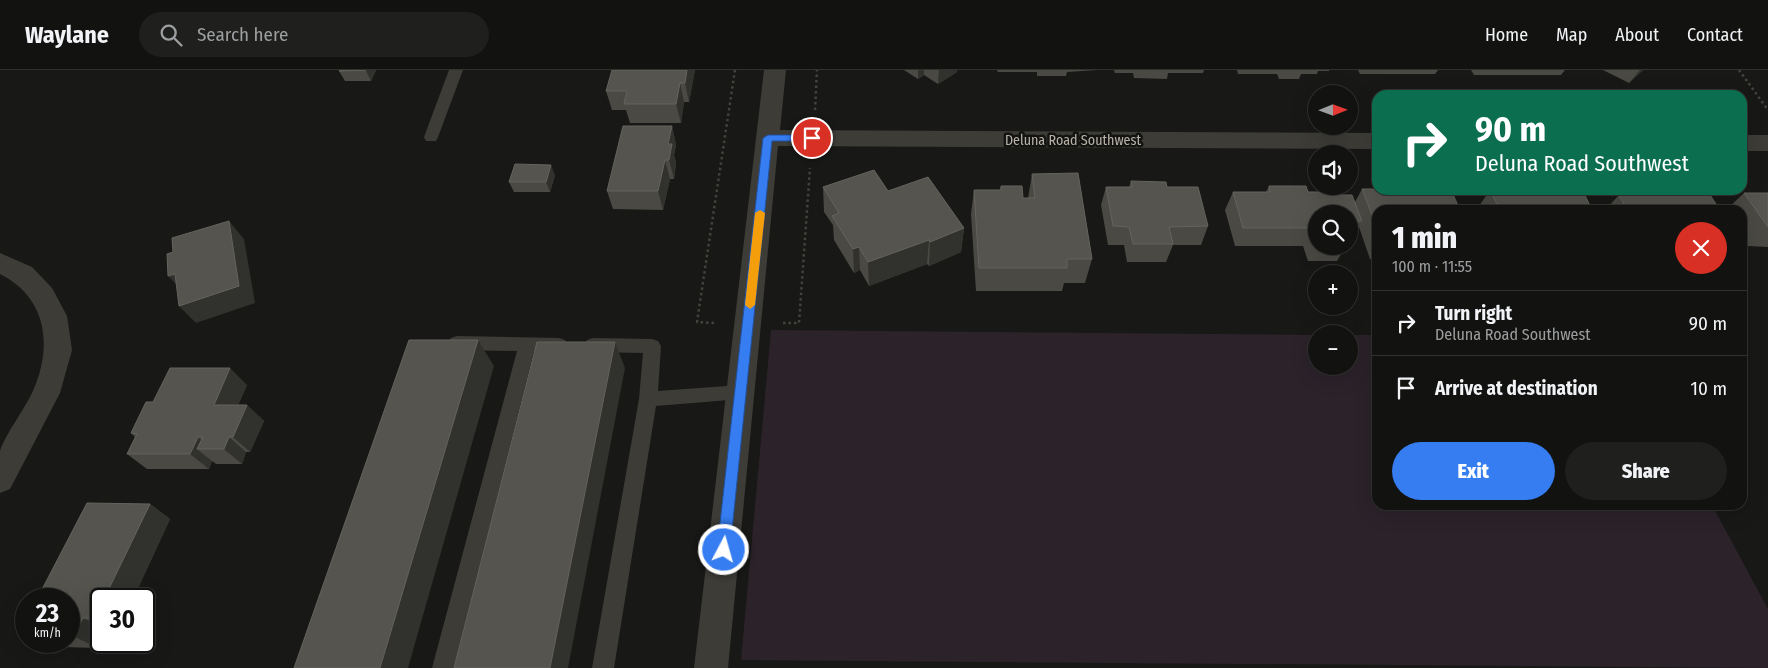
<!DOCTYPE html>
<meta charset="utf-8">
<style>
:root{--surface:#121210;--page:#1f201e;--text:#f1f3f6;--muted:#9c9e9f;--line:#313230;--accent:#357df1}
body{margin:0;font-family:"Fira Sans Condensed",sans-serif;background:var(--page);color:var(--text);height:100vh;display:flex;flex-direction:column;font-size:19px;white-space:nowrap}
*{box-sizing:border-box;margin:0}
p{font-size:16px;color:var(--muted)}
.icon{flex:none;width:28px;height:28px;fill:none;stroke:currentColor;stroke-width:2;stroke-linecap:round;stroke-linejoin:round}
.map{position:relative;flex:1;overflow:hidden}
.sheet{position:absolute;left:1372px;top:135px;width:375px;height:305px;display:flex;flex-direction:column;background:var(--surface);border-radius:15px;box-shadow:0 5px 20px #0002,0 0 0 1px var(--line)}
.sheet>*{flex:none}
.top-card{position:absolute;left:1372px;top:20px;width:375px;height:105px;border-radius:15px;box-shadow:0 5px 20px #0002,0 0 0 1px var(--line);background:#0b6e4f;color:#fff;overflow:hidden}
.needle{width:32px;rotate:89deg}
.tools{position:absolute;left:1308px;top:15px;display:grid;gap:10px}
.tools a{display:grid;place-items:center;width:50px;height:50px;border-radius:50%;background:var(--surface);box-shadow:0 5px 20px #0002,0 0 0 1px var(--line);font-size:25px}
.speed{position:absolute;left:15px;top:518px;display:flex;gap:10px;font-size:25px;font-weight:700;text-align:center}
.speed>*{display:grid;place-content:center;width:65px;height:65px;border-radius:50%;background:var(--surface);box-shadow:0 5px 20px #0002,0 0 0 1px var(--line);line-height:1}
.speed small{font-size:12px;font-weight:400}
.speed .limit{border:2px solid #111;border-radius:8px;background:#fff;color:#111}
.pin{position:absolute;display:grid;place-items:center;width:42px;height:42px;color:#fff;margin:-21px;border:2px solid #fff;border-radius:50%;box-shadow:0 1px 5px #0007}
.me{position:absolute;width:55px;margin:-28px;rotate:6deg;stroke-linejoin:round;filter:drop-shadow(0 0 4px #0008)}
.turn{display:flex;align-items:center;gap:18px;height:105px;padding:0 20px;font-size:22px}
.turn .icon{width:65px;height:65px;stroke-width:2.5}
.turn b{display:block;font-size:35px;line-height:42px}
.round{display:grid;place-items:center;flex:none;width:52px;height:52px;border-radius:26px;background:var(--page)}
.summary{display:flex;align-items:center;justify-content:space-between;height:85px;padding:0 20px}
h1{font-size:30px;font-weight:800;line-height:38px}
.button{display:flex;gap:10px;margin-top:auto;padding:10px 20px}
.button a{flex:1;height:58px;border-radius:30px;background:var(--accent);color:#fff;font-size:20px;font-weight:800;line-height:58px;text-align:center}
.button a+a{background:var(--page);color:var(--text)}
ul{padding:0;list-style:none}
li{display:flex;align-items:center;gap:15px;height:65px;padding:0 20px;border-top:1px solid var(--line)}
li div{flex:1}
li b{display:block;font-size:19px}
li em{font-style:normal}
header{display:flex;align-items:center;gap:30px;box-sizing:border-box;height:70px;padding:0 25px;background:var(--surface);border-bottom:1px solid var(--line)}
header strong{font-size:24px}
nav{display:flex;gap:28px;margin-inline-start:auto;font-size:18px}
.search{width:350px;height:45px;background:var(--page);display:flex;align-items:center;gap:12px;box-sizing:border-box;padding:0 18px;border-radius:28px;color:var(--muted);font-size:19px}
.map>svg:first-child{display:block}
.green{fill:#2b222a}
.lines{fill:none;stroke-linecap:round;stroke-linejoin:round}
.path{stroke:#44423d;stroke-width:2.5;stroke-dasharray:2.5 3;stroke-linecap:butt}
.service{fill:#3d3c37;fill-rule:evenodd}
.minor{fill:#3d3c37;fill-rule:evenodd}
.wall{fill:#4a4944}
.shaded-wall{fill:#31312d}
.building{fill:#56544f;stroke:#65635d}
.route{fill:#357df1;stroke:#22519d}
.slow{fill:#f59e0b}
.labels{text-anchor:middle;stroke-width:5;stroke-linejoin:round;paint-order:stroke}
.street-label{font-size:14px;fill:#b8b2a8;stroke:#131311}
</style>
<header>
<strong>Waylane</strong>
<div class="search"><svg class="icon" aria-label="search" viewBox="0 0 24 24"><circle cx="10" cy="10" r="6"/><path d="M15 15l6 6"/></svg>Search here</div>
<nav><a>Home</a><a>Map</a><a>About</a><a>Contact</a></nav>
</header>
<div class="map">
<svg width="1768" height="598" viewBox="0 0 1768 598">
<rect width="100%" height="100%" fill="#181816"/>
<!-- green -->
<polygon class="green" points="771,260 1316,265 1316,296 1349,296 1349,265 1377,265 1378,435 1712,435 1768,539 1768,598 741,590"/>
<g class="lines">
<!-- path -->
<g class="path">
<polyline points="1739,0 1768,40"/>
<polyline points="815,40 817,0"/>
<polyline points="714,253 697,252 735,0"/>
<polyline points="783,253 799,253 810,98"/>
</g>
<!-- service -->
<g class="service">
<polygon points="449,0 463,0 438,67 436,71 426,71 424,67"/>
<polygon points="457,266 559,268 565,270 568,275 565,280 559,282 534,281 454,598 432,598 517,281 457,280 451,278 448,273 451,268"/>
<polygon points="593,268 652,269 658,271 661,276 658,321 741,315 747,317 750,322 747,327 741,329 656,336 614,598 592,598 639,329 643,283 593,282 587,280 584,275 587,270"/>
</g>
<!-- minor -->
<g class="minor">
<polygon points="764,0 786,0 780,60 1378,63 1378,79 778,76 728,598 694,598"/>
<rect x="1742" y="65" width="26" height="16"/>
<path d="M0,183L32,197L52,218L67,246L72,280L60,323L10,419L0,423C0,411 0,393 0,381C5,365 24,340 32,323C53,278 48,228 0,204Z"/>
</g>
</g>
<!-- wall -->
<g class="wall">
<polygon points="376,0 371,11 345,11 339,1"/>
<polygon points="695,0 689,32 684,32 681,53 630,53 626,40 612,40 606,21"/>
<polygon points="904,0 957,0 957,2 938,14 924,5 918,9"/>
<polygon points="997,0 1097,0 1067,2 1066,6 1037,6 1037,2 998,2"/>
<polygon points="1114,0 1204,0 1203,3 1168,3 1167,9 1134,8 1133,3 1115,3"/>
<polygon points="1237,0 1329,0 1329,1 1318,1 1317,4 1301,4 1299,9 1279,9 1277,4 1238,4"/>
<polygon points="1358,0 1438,0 1435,4 1360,4"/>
<polygon points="1471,0 1565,0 1561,5 1474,5"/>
<polygon points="1603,0 1643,0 1629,13"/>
<polygon points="672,56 676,75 674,85 676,93 674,109 670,109 663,140 613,139 607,121"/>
<polygon points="1032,104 1092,189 1085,213 1064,213 1062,221 976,221 971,144 974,120 1000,120 1001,116 1023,128 1028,128"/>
<polygon points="555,105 550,122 514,122 509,112"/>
<polygon points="1131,111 1208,156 1201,175 1173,175 1166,192 1127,192 1124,175 1108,175 1101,135 1106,117 1129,117"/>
<polygon points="1269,116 1332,125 1355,132 1362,119 1378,140 1378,189 1370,189 1359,157 1351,169 1349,169 1349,144 1316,144 1316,176 1346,176 1337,191 1308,191 1303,176 1235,176 1225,140 1233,122 1266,122"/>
<polygon points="823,117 888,121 964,158 961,182 929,196 927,194 869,216 860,200 854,203 834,170 833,155 824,142"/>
<polygon points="1490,120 1592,140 1477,140 1477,139"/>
<polygon points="1660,121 1691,125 1720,140 1605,140 1619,125 1656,125"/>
<polygon points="1744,123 1768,123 1768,177 1748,176 1742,168 1742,140 1726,140"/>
<polygon points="247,315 238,335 247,335 264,351 250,382 246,382 242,394 216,394 212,391 209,399 147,399 127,384 135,367 131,363 153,332"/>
<polygon points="150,434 170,449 133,529 101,529 101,570 98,578 63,577 50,571 69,571 69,529"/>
</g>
<!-- shaded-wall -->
<g class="shaded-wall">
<polygon points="366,0 376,0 371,11 366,1"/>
<polygon points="687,0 695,0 689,32 685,13"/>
<polygon points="918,0 924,0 924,5 918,9"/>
<polygon points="939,0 957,0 957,2 938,14"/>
<polygon points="1640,0 1643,0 1629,13"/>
<polygon points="680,13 684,32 681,53 676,34"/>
<polygon points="672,56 676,75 674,85 676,93 674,109 669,90 668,74"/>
<polygon points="665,90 670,109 663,140 658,121"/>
<polygon points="551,95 555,105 550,122 546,112"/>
<polygon points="229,151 244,169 255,233 196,253 179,236"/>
<polygon points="964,158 961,182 929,196 930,172"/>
<polygon points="929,170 927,194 869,216 868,192"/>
<polygon points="859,177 860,200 854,203 853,179"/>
<polygon points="175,204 185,223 168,206"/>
<polygon points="478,270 494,296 408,598 380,598"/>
<polygon points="615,272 625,298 568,598 550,598"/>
<polygon points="230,298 247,315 231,351 214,335"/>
<polygon points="247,335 264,351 250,382 233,367"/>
<polygon points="198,367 212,379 197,379 212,391 209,399 190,384"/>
<polygon points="229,367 246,382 242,394 224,379"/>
<polygon points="150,434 170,449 133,529 104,529"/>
<polygon points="101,535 101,551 95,548"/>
<polygon points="83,548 101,557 101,570 98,578 73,566"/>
</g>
<!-- building -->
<g class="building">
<polygon points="340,0 366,0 339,1"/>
<polygon points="612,0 687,0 685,13 680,13 676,34 624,34 627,21 606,21"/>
<polygon points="623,56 672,56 668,74 672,74 669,90 665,90 658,121 607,121"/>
<polygon points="515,94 551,95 546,112 509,112"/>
<polygon points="874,100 888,121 928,107 964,158 930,172 929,170 868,192 859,177 853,179 832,146 839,143 823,117"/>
<polygon points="1078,103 1092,189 1067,189 1067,198 979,198 974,120 1001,120 1001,116 1022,116 1023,128 1035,128 1032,104"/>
<polygon points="1131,111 1166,112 1167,117 1198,117 1208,156 1169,157 1173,174 1133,174 1129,157 1113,156 1106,117 1132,117"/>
<polygon points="1269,116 1306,116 1308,122 1331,122 1332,125 1352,125 1362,151 1349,151 1349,144 1316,144 1316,168 1312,158 1243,158 1233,122 1270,122"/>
<polygon points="1362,119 1378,119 1378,120 1451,120 1460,140 1378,140 1378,160"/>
<polygon points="1490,120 1583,121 1592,140 1500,140"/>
<polygon points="1660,121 1689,121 1691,125 1710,125 1720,140 1627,140 1619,125 1661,125"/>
<polygon points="1744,123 1768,123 1768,157"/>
<polygon points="229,151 239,216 179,236 175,204 168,206 167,184 173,182 172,168"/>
<polygon points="409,270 478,270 380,598 294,598"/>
<polygon points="537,272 615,272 550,598 454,598"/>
<polygon points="170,298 230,298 214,335 247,335 233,367 229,367 224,379 197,379 203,367 198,367 190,384 127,384 137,364 131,363 146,332 153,332"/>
<polygon points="87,433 150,434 104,529 101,529 101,535 95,548 83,548 73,566 69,566 69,529 37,529"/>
</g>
<!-- route -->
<polygon class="route" points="768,65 812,65 817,68 812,71 772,71 730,480 728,484 724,485 719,484 717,480 763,68"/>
<!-- slow -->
<polygon class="slow" points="760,140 765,143 755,235 750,239 745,235 755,143"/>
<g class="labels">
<!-- street labels -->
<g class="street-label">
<text x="1073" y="75">Deluna Road Southwest</text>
</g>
</g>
</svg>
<div class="tools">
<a><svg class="needle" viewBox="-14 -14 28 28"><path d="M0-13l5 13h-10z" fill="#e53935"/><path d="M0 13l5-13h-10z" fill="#9c9e9f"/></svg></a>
<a><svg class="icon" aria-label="sound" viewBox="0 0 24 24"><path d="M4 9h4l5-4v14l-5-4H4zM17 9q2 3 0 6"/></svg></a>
<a><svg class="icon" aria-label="search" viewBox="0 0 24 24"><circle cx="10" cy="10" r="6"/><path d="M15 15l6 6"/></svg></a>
<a>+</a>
<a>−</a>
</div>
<div class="speed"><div>23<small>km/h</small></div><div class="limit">30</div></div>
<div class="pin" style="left:812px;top:68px;background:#d93025"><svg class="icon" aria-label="arrive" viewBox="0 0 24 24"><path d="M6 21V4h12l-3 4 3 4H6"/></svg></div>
<svg class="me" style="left:724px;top:480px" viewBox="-20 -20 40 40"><circle r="17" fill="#357df1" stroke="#fff" stroke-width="3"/><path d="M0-11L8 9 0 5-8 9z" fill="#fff"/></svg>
<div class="top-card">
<div class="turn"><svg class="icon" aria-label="right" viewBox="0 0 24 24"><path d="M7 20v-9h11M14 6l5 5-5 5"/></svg><div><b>90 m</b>Deluna Road Southwest</div></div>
</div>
<section class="sheet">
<div class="summary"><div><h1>1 min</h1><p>100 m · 11:55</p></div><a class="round" style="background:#d93025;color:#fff"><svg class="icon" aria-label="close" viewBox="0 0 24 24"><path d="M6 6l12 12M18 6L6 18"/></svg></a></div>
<ul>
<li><svg class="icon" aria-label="right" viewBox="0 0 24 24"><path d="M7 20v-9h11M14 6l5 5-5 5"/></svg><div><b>Turn right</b><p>Deluna Road Southwest</p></div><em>90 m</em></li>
<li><svg class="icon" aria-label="arrive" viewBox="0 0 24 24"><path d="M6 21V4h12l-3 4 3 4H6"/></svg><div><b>Arrive at destination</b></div><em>10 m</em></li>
</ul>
<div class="button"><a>Exit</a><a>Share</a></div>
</section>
</div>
